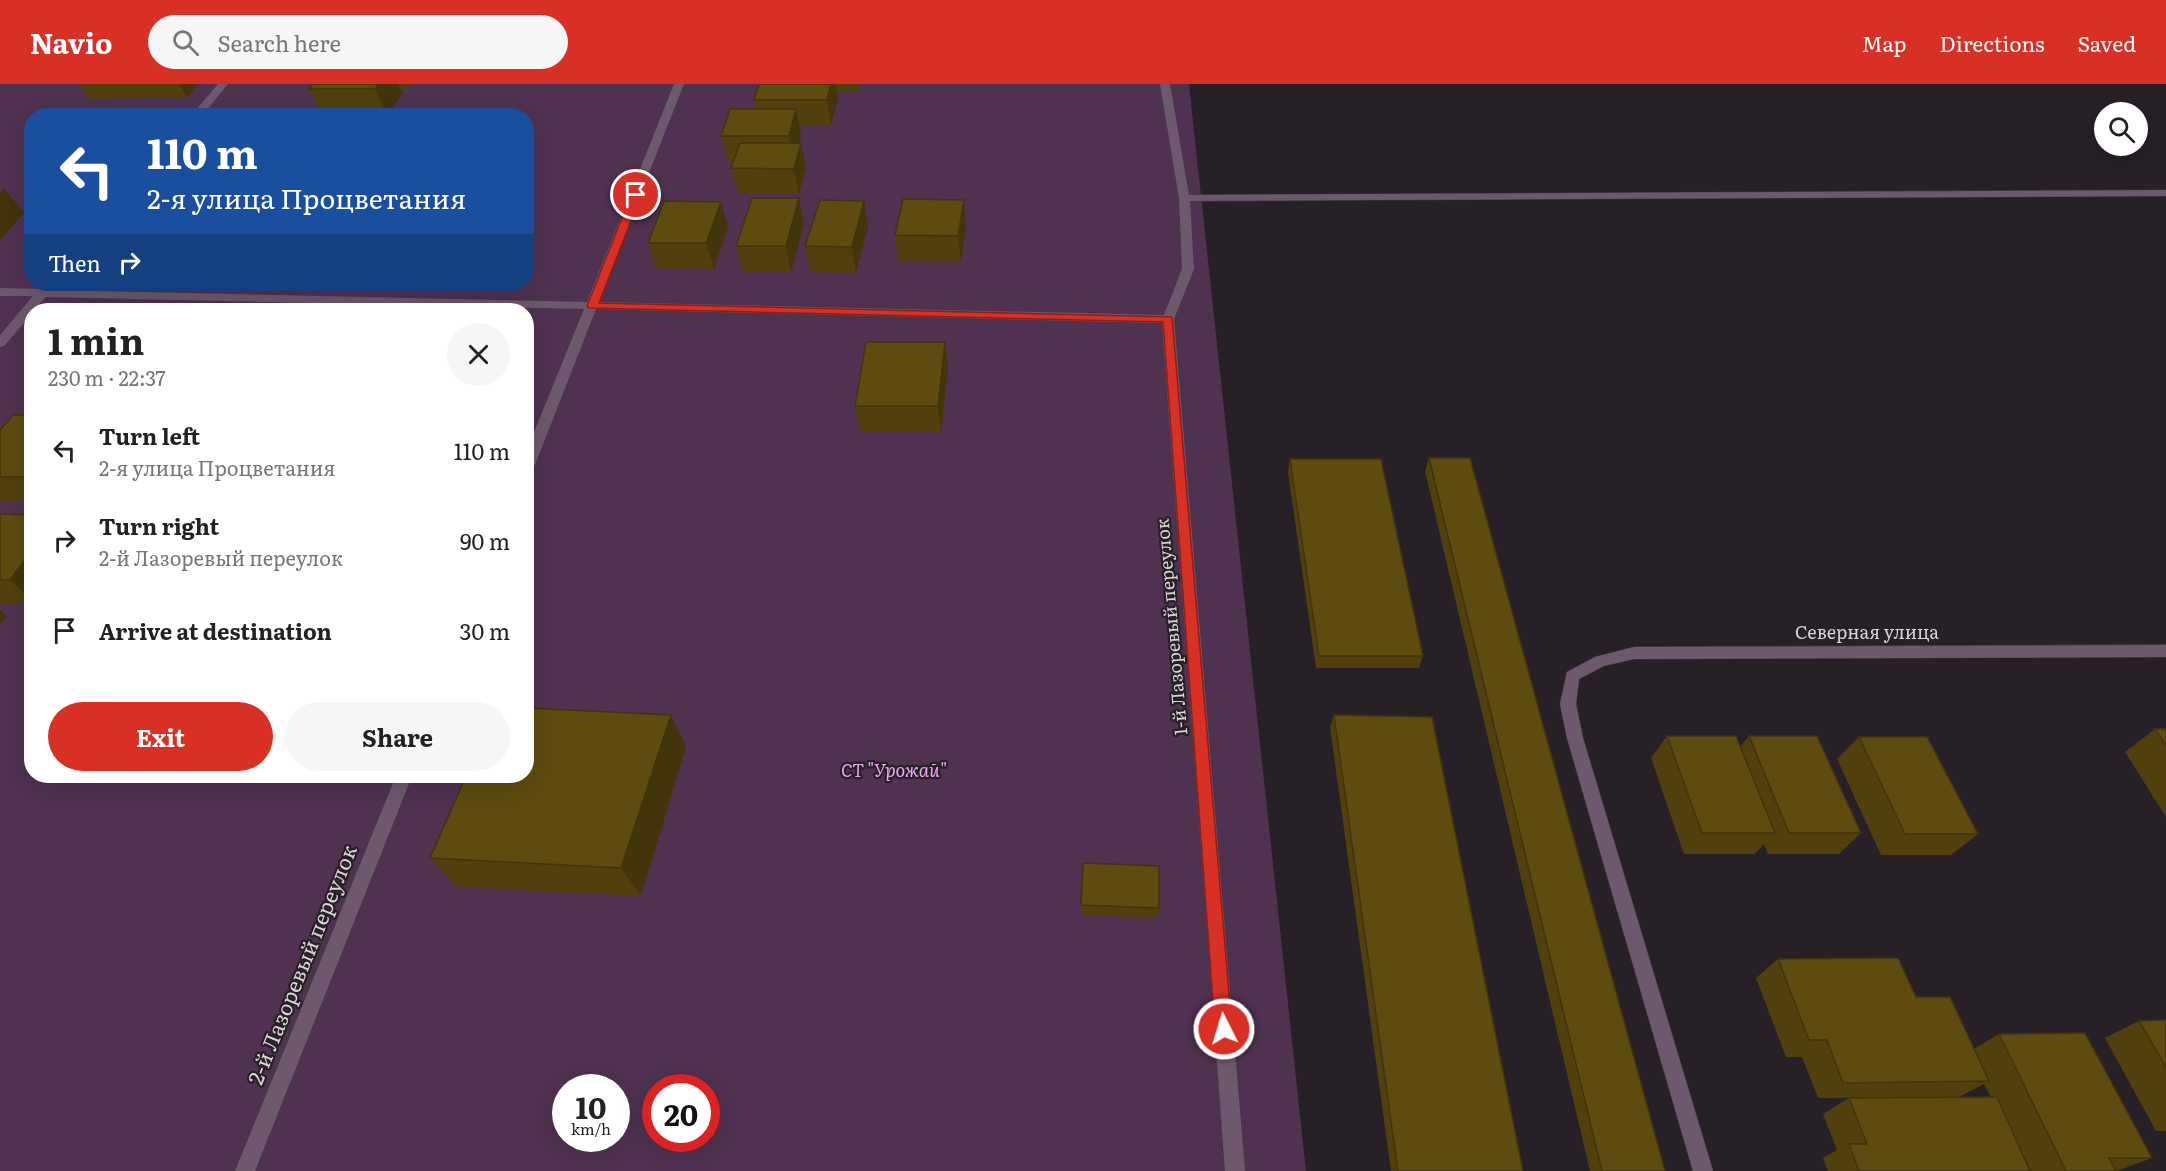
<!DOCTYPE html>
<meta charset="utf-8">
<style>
:root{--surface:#fff;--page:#f6f6f6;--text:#222;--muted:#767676;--accent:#d93025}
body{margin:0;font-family:Literata,serif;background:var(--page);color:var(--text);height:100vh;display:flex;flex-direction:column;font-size:22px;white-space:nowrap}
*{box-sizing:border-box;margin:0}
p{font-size:20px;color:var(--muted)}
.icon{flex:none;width:33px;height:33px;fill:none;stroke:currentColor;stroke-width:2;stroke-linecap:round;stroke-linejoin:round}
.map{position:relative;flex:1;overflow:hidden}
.panel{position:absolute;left:24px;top:219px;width:510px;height:480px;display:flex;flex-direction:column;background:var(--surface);border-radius:24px;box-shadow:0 6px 24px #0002}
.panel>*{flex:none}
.hud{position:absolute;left:24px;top:24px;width:510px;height:183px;border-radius:24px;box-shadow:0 6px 24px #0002;background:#1a4fa0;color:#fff;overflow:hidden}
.fabs{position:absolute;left:2094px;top:18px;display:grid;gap:12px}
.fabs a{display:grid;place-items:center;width:54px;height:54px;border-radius:50%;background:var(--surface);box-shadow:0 6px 24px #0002;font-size:30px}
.speed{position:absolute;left:552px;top:990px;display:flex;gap:12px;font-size:30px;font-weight:700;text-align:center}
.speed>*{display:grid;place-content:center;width:78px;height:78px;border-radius:50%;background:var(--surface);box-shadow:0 6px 24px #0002;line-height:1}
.speed small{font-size:15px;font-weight:400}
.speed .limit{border:9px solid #d22;background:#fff;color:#111}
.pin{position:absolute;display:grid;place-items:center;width:51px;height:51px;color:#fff;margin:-26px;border:3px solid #fff;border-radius:50%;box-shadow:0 2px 6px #0007}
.me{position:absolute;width:66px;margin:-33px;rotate:355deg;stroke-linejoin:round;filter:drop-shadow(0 0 4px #0008)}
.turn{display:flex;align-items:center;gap:21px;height:126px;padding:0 24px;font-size:27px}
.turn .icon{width:78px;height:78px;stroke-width:2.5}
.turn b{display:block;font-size:42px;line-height:51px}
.then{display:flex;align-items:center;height:57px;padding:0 24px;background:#0003;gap:12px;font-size:22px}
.round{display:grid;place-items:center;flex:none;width:63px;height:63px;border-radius:32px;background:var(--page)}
.overview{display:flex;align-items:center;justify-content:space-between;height:102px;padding:0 24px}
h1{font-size:36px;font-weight:700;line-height:45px}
.primary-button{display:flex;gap:12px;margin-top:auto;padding:12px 24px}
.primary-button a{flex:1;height:69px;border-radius:36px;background:var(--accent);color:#fff;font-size:24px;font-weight:700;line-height:69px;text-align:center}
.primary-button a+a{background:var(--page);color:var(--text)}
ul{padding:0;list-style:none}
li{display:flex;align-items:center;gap:18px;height:90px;padding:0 24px}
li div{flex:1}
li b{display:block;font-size:22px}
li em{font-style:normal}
header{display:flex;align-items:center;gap:36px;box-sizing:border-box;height:84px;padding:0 30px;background:var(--accent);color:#fff}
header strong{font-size:28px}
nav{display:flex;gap:33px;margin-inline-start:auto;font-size:21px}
.search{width:420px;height:54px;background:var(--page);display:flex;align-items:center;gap:15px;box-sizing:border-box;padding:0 21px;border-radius:33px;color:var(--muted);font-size:22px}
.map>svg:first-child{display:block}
.green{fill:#4f3150;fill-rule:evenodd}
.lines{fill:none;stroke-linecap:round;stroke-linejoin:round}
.minor-casing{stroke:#433d43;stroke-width:1}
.minor{fill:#6e586e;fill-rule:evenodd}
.wall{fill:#51400e}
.shaded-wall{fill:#42340b}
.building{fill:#5e4b10;stroke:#42340b;stroke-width:1.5}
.route{fill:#d93025;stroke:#8d1f18;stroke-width:1.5}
.labels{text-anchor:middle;stroke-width:4.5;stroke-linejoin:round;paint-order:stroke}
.street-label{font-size:18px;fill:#d7d3d7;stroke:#272027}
.park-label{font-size:18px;font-style:italic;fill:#eea7f1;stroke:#272027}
.near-street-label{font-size:21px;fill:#d7d3d7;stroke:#272027}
</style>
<header>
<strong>Navio</strong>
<div class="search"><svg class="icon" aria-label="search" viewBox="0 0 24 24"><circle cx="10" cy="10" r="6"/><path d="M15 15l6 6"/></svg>Search here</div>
<nav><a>Map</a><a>Directions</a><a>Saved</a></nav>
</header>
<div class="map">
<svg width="2166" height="1087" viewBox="0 0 2166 1087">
<rect width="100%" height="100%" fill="#272027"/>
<!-- green -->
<path class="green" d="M0,0H1189L1306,1087H0ZM32,32H526V200H32ZM32,226H526V692H32ZM566,1004H616V1054H566ZM656,1004H706V1054H656Z"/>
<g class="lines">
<!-- minor casing -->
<g class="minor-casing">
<g id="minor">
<polygon points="218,0 228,0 202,32 191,32"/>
<polygon points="674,0 684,0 598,218 1164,231 1182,185 1179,114 1160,0 1170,0 1189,111 2166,106 2166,112 1190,117 1194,185 1174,235 1245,1087 1225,1087 1162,239 596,225 533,386 526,391 526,368 584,225 46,213 34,226 32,226 32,230 4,262 0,263 0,251 33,212 0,212 0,204 40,205 47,200 51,201 52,206 587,218"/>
<polygon points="2166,561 2166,573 1634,575 1604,582 1579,595 1576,620 1583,654 1713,1087 1693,1087 1567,654 1560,620 1567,588 1595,573 1634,563"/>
<polygon points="396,692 412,692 255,1087 235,1087"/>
</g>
</g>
<!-- minor -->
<use href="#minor" class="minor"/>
</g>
<!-- wall -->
<g class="wall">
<polygon points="79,0 198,0 187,13 89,15"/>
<polygon points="313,0 411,0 408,4 400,4 403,9 387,30 322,30 309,5"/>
<polygon points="759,0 861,0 859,7 836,7 838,15 831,41 799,41 801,50 799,59 801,59 806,84 799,110 738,109 731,84 734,77 727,78 721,52 756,25 754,16"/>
<polygon points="799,114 804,140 791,188 743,188 736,162"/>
<polygon points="966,141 961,178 898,177 895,151"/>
<polygon points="728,143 714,185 656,184 648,159"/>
<polygon points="868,143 856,189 811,188 805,162"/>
<polygon points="948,284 941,348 860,348 855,322"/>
<polygon points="32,331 32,418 0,418 0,346"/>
<polygon points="1429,374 1665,1087 1590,1087 1425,387"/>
<polygon points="1290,375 1423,572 1419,584 1316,584 1288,388"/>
<polygon points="0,430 32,431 32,520 0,520"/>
<polygon points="671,631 686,663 641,812 457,803 430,774"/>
<polygon points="1334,631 1523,1087 1391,1087 1330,643"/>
<polygon points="2155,645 2166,645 2166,733 2125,668"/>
<polygon points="1667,652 1740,663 1749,652 1861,749 1839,770 1768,770 1764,760 1755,770 1684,770 1651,674"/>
<polygon points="1859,653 1978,750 1951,771 1881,771 1837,675"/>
<polygon points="1081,821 1159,824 1158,834 1081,831"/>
<polygon points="1778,875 1916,913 1974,965 1999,950 2152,1074 2117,1087 1828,1087 1823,1074 1837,1066 1823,1030 1849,1014 1991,1013 1984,1000 1959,1013 1818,1014 1802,973 1786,973 1756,894"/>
<polygon points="2166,936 2166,1047 2156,1047 2105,954 2139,937"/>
</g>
<!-- shaded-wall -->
<g class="shaded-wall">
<polygon points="179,0 198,0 187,13"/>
<polygon points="379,0 398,0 403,9 387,30 375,5"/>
<polygon points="831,0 835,0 838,15 831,41 827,16"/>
<polygon points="796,25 801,50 794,77 789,52"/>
<polygon points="801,59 806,84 799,110 794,85"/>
<polygon points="4,104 24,129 0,156 0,109"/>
<polygon points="799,114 804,140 791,188 786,162"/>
<polygon points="964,116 966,141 961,178 958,152"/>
<polygon points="864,117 868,143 856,189 852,163"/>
<polygon points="721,118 728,143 714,185 706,159"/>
<polygon points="425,220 428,226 422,226"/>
<polygon points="945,258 948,284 941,348 938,322"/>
<polygon points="32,466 32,516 10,496"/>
<polygon points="0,526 7,532 0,540"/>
<polygon points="671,631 686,663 641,812 621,784"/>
</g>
<!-- building -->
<g class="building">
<polygon points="313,0 379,0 375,5 309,5"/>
<polygon points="759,0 831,0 827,16 754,16"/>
<polygon points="730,25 796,25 789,52 721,52"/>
<polygon points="740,59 801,59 794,85 731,84"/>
<polygon points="752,114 799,114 786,162 736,162"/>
<polygon points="903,115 964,116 958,152 895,151"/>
<polygon points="820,116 864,117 852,163 805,162"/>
<polygon points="664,117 721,118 706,159 648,159"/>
<polygon points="371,220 425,220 422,226 366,226"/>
<polygon points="866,258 945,258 938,322 855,322"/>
<polygon points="13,331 32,331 32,393 0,393 0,346"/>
<polygon points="1429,374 1470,374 1665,1087 1602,1087"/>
<polygon points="1290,375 1381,375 1423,572 1319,572"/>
<polygon points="0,430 32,431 32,466 10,496 0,496"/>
<polygon points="526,624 671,631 621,784 430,774 466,692 526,692"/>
<polygon points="1334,631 1432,633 1523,1087 1398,1087"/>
<polygon points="2155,645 2166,645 2166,662"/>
<polygon points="1667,652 1736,652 1775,749 1702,749"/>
<polygon points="1749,652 1817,652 1861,749 1789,749"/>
<polygon points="1859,653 1927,653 1978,750 1905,750"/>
<polygon points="1083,779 1159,782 1159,824 1081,821"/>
<polygon points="1898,874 1916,913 1950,913 1989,997 1843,999 1827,956 1809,956 1778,875"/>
<polygon points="2166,936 2166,983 2139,937"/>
<polygon points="2085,949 2152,1074 2109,1074 2116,1087 2066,1087 1999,950"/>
<polygon points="1997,1013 2030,1087 1859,1087 1849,1060 1867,1060 1849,1014"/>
</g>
<!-- route -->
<polygon class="route" points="636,108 641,111 599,219 1172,233 1232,945 1230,951 1224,954 1218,951 1215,945 1163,238 589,224 587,222 631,111"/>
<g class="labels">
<!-- street labels -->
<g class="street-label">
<text transform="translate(1172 543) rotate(-95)" y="6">1-й Лазоревый переулок</text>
<text x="1867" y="555">Северная улица</text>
</g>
<!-- park labels -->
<g class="park-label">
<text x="894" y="693">СТ "Урожай"</text>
</g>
<!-- near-street labels -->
<g class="near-street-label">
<text transform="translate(303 881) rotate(-68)" y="7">2-й Лазоревый переулок</text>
</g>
</g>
</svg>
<div class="fabs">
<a><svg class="icon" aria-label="search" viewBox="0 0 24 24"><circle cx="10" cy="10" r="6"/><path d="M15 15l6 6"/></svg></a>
</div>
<div class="speed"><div>10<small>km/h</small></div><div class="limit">20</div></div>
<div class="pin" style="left:636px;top:111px;background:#d93025"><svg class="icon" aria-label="arrive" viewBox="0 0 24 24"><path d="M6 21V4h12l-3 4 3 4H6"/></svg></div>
<svg class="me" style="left:1224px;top:945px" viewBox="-20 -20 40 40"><circle r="17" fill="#d93025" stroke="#fff" stroke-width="3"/><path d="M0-11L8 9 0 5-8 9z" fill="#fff"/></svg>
<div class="hud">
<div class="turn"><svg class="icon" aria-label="left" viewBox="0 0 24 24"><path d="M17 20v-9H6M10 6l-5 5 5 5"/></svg><div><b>110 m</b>2-я улица Процветания</div></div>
<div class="then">Then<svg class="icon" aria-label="right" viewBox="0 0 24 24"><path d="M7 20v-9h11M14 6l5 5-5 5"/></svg></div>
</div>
<section class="panel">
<div class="overview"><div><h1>1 min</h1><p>230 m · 22:37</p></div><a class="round"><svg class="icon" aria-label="close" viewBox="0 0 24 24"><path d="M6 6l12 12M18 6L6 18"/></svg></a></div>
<ul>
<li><svg class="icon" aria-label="left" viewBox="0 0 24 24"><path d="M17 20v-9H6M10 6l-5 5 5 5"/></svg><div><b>Turn left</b><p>2-я улица Процветания</p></div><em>110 m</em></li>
<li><svg class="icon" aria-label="right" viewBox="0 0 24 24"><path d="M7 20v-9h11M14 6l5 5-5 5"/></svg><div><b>Turn right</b><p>2-й Лазоревый переулок</p></div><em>90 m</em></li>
<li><svg class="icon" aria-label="arrive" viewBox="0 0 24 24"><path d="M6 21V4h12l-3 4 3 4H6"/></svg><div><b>Arrive at destination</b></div><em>30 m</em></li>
</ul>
<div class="primary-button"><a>Exit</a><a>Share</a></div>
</section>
</div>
